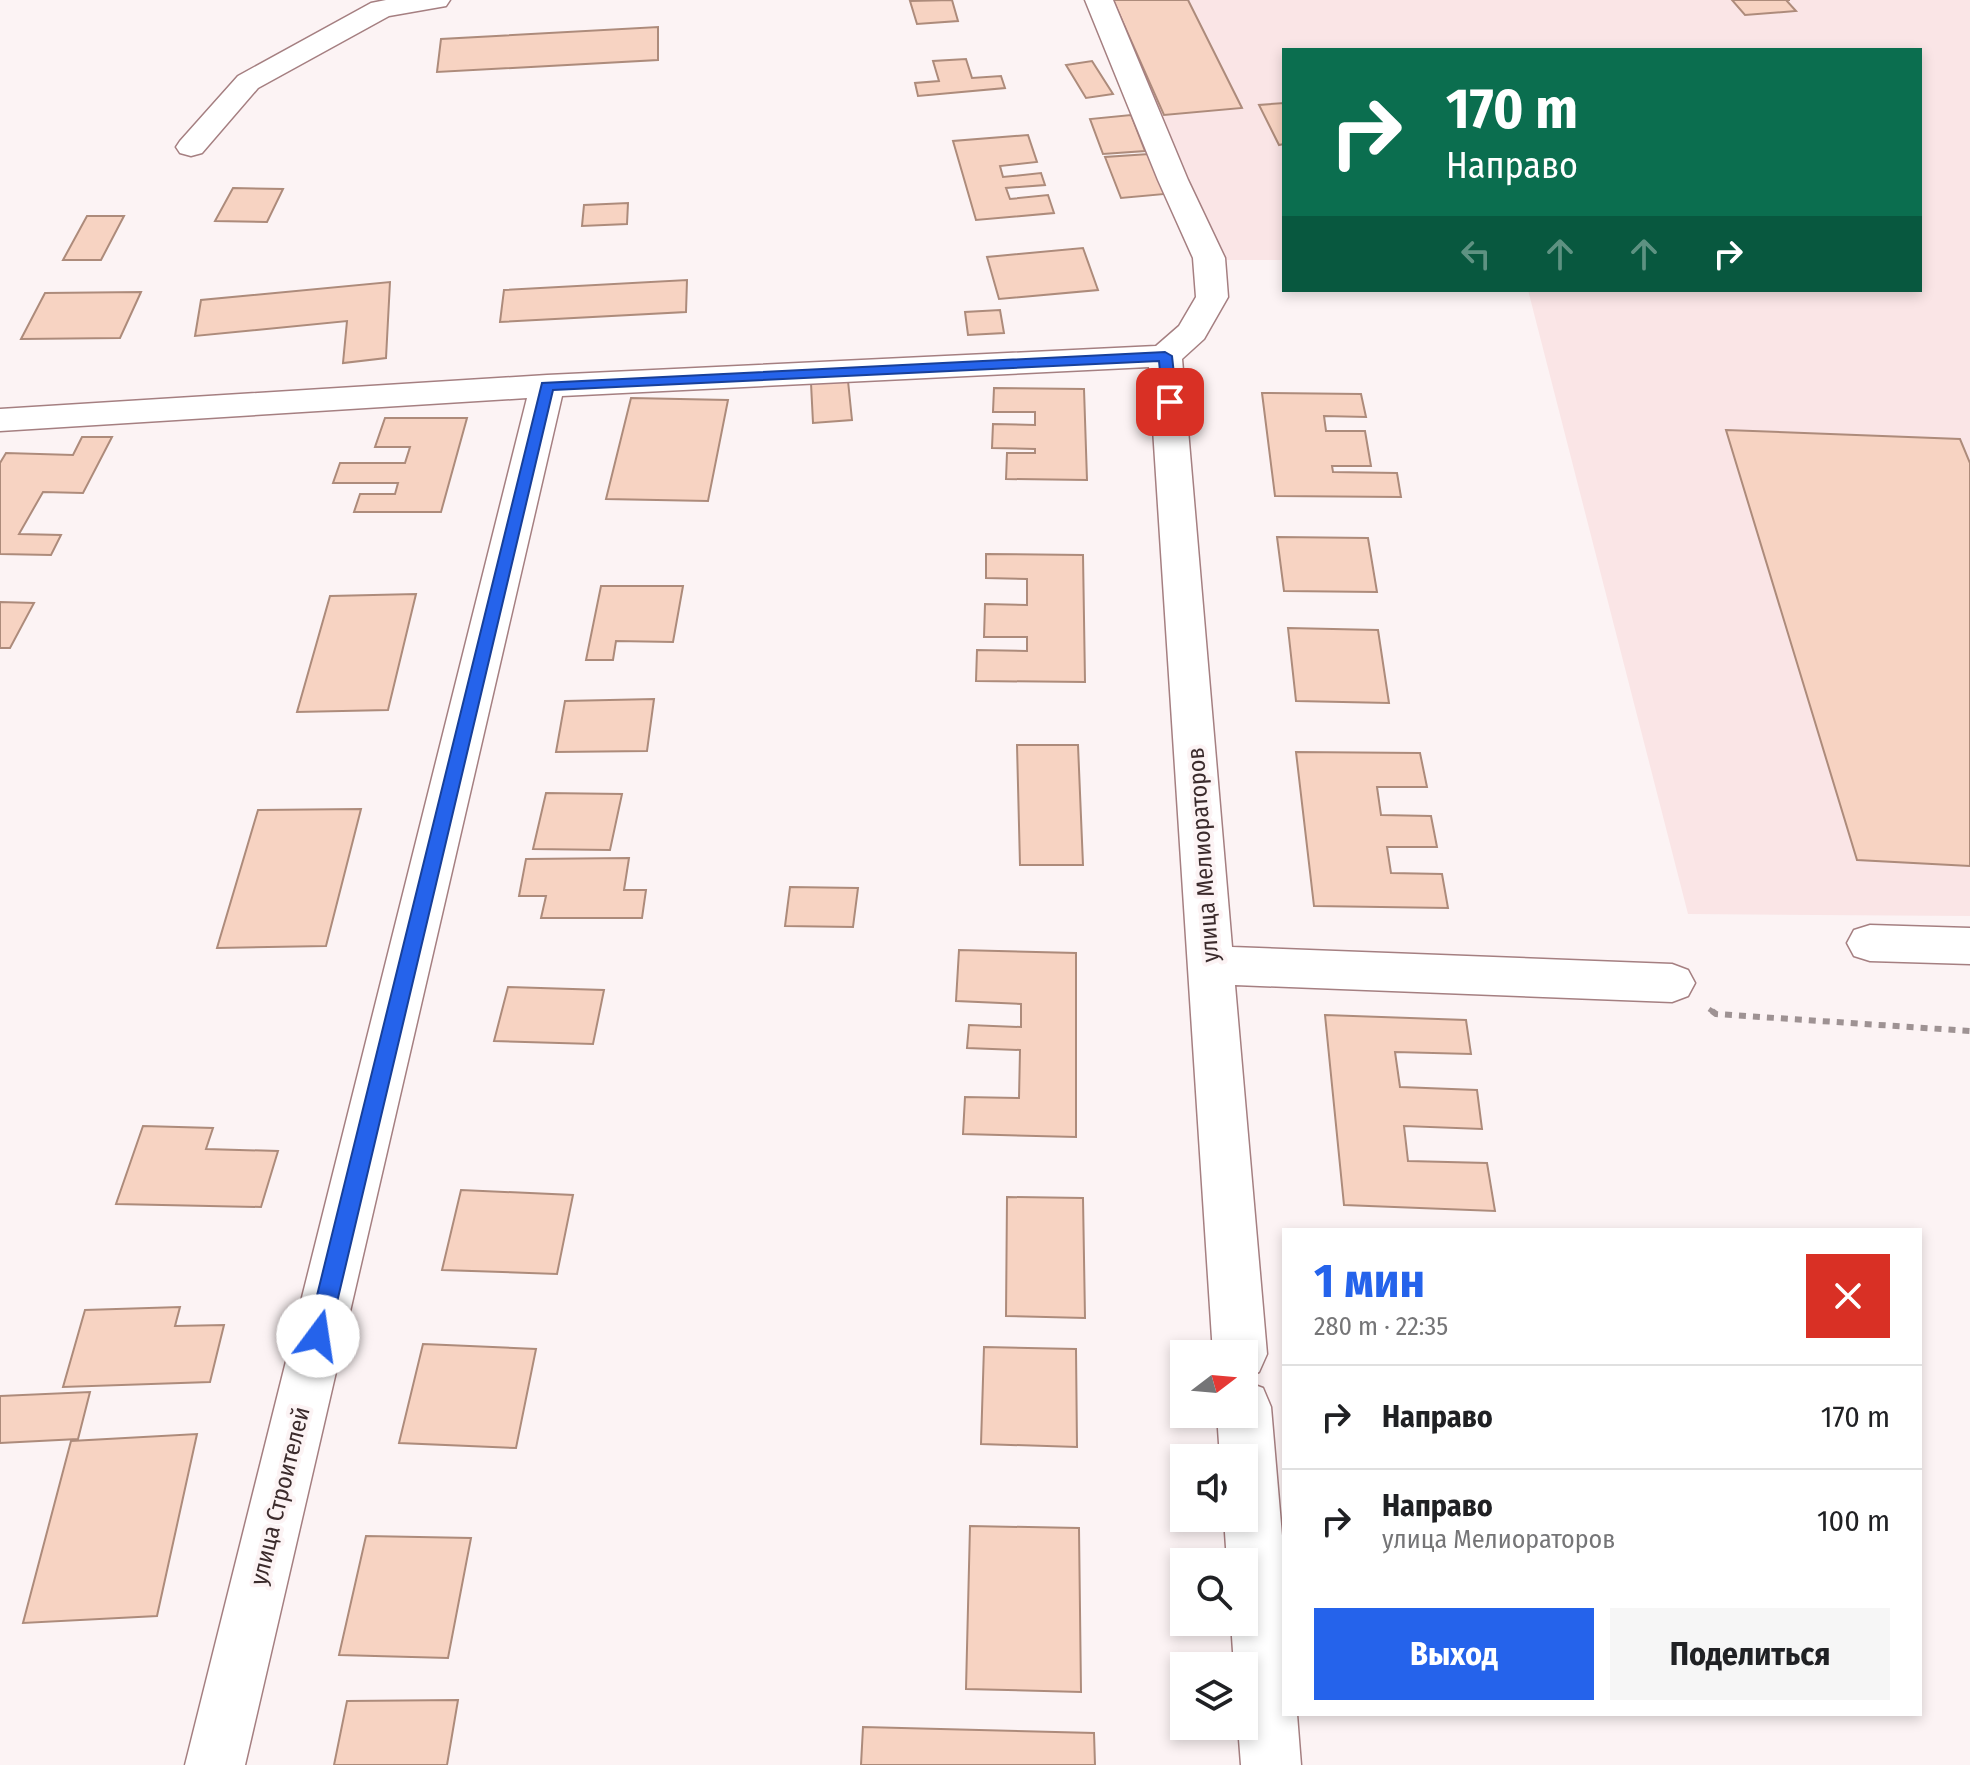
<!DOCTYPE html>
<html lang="ru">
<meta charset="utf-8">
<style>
:root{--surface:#fff;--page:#f6f6f6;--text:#202124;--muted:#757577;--line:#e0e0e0;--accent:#2563eb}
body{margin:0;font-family:"Fira Sans Condensed",sans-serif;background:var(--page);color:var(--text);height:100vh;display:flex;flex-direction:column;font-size:30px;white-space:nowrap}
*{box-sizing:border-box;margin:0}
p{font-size:26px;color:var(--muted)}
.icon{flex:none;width:44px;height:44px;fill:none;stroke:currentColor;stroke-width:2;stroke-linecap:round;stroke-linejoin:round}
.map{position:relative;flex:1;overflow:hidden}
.panel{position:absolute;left:1282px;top:1228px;width:640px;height:488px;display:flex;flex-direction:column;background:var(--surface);border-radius:0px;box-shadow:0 4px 12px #0003}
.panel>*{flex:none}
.top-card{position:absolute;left:1282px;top:48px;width:640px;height:244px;border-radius:0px;box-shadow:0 4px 12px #0003;background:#0b6e4f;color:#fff;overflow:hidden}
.needle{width:52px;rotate:74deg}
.tools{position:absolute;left:1170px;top:1340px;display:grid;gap:16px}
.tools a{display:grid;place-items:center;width:88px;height:88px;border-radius:0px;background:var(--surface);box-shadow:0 4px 12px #0003;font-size:40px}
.pin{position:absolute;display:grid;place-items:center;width:68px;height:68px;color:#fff;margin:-34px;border-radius:16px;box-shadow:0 4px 12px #0006}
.me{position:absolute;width:88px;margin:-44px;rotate:14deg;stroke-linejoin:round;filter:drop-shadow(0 0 6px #0008)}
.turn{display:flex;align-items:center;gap:28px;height:168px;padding:0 32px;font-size:36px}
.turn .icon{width:104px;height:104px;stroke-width:2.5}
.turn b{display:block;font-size:56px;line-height:68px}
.lanes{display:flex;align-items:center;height:76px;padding:0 32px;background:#0003;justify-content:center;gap:40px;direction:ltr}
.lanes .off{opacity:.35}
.round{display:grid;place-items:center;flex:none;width:84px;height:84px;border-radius:0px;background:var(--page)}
.summary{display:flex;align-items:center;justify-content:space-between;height:136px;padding:0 32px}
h1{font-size:48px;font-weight:700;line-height:60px;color:var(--accent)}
.action{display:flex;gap:16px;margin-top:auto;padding:16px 32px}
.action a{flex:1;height:92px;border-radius:0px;background:var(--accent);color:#fff;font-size:32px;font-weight:700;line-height:92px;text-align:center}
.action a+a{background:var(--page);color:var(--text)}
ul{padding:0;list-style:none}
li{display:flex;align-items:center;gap:24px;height:104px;padding:0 32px;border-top:2px solid var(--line)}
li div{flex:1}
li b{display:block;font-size:30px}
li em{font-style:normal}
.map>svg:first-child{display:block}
.built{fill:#fae5e6}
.building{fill:#f7d3c2;stroke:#ad8b7b;stroke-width:2}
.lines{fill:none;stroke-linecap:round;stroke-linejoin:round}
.minor-casing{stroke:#a57f81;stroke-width:3}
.path-far1{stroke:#9e9293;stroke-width:5;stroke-dasharray:6 6;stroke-linecap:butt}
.path{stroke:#9e9293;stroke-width:6;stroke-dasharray:7 7;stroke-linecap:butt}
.minor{fill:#fff;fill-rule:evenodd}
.route{fill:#2563eb;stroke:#184099;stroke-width:2}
.labels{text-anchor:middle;stroke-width:8;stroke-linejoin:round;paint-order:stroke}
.street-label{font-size:24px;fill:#3b2b2c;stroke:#fcf3f4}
</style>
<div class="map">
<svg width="1970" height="1765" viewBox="0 0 1970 1765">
<rect width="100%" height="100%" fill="#fcf3f4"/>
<!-- built -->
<polygon class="built" points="1106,0 1970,0 1970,916 1688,914 1528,290 1920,290 1920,50 1284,50 1284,260 1219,260"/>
<!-- building -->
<g class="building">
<polygon points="952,0 958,21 917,24 910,1"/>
<polygon points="1113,0 1188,0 1242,108 1164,115"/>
<polygon points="1732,0 1790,0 1786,0 1796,11 1745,15"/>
<polygon points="658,27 658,60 437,72 441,39"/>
<polygon points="966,59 972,78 1001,76 1005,88 918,96 915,83 939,81 933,61"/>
<polygon points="1092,61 1113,94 1086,98 1066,65"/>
<polygon points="1284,103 1284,144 1279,145 1259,105"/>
<polygon points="1131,115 1145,151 1103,154 1090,119"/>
<polygon points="1028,135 1037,162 1000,166 1003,177 1041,173 1045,185 1006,188 1010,199 1048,195 1054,213 976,220 953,141"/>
<polygon points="1149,154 1165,194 1121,198 1105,157"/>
<polygon points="233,188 283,189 267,222 215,221"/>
<polygon points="628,203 627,224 582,226 584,205"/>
<polygon points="87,216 124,216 101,260 63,260"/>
<polygon points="1083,248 1098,290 999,299 987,257"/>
<polygon points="687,280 686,312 500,322 504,290"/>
<polygon points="390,282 386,358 343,363 347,321 195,336 201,300"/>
<polygon points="141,292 120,338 21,339 45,293"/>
<polygon points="1000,310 1004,333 968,335 965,312"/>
<polygon points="848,381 852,420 813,423 811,383"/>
<polygon points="994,388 1084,389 1087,480 1006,479 1007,453 1035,453 1035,449 992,448 993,424 1035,425 1035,412 993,412"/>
<polygon points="1262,393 1361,394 1366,417 1324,416 1326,431 1365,431 1371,466 1332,466 1333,472 1397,473 1401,497 1275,496"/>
<polygon points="631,398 728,400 708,501 606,499"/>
<polygon points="385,418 467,418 441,512 354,512 360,494 395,494 398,483 333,483 340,463 405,463 410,447 375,447"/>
<polygon points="1726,430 1960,439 1970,463 1970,866 1857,860"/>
<polygon points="82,437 112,437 83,493 43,492 19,534 61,535 51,555 0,554 0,463 6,453 73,455"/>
<polygon points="1277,537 1368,538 1377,592 1284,591"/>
<polygon points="986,554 1083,555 1085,682 976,681 977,650 1027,651 1027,637 984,637 985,604 1027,605 1027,579 986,578"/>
<polygon points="601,586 683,586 673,642 616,641 613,660 586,660"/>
<polygon points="416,594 388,710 297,712 330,596"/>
<polygon points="0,602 34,603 10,648 0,648"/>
<polygon points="1288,628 1378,630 1389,703 1296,701"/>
<polygon points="654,699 647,751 556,752 565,701"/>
<polygon points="1017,745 1078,745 1083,865 1020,865"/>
<polygon points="1296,752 1420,753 1427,787 1377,787 1381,815 1431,816 1437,847 1387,847 1391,873 1442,874 1448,908 1314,906"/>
<polygon points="546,793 622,794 610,850 533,849"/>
<polygon points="361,809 326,946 217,948 258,810"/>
<polygon points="629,858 624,890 646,890 642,918 541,918 546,896 519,896 526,859"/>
<polygon points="790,887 858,888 853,927 785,926"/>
<polygon points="959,950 1076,953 1076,1137 963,1134 965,1097 1019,1098 1020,1050 967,1048 969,1025 1021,1027 1021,1004 956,1001"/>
<polygon points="508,987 604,990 593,1044 494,1041"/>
<polygon points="1325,1015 1466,1020 1471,1054 1395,1052 1400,1087 1477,1090 1482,1129 1404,1126 1408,1161 1487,1163 1495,1211 1344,1205"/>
<polygon points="143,1126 213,1128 206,1149 278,1151 261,1207 116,1204"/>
<polygon points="461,1190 573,1195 557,1274 442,1270"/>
<polygon points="1007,1197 1083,1198 1085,1318 1006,1316"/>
<polygon points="180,1307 175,1326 224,1325 210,1382 63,1387 85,1310"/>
<polygon points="423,1344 536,1349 516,1448 399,1443"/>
<polygon points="984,1347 1076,1349 1077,1447 981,1444"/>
<polygon points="90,1392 78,1439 0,1443 0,1396"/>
<polygon points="197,1434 157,1616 23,1623 71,1441"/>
<polygon points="970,1526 1079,1528 1081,1692 966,1689"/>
<polygon points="366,1536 471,1538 448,1658 339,1655"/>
<polygon points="458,1700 447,1765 334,1765 347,1701"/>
<polygon points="863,1727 1094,1733 1095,1765 861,1765"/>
</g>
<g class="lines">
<!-- minor casing -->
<g class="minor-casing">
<g id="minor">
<polygon points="386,0 450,0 446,6 389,16 258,88 202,153 191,156 180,153 176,147 180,141 238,76 371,3"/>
<polygon points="1085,0 1113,0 1188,180 1225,258 1228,297 1204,339 1182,359 1232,947 1672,964 1688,970 1695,983 1688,996 1672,1002 1235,985 1267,1354 1259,1372 1244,1378 1244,1354 1213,1354 1149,367 562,396 245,1765 185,1765 527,398 0,431 0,409 547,375 1156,346 1179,326 1196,297 1193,258 1158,180"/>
<polygon points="1870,925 1970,928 1970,964 1870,961 1854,956 1847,943 1854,930"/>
<polygon points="1244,1381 1263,1388 1271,1407 1284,1559 1284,1714 1297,1714 1301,1765 1241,1765 1238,1726 1244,1726 1244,1666 1234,1666 1231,1622 1244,1622 1244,1562 1227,1562 1224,1518 1244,1518 1244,1458 1220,1458 1217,1414 1244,1414"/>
</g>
</g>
<!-- path-far1 -->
<polyline class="path-far1" points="1709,1009 1715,1013"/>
<!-- path -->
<polyline class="path" points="1712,1011 1716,1014 1970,1031"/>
<!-- minor -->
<use href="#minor" class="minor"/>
</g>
<!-- route -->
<polygon class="route" points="1165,352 1172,356 1177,402 1170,406 1163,402 1159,361 553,390 329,1336 326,1343 318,1346 311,1343 307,1336 542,383"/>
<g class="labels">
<!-- street labels -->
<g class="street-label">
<text transform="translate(1203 855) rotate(-94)" y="8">улица Мелиораторов</text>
<text transform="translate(280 1496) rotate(-76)" y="8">улица Строителей</text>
</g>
</g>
</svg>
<div class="tools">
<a><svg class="needle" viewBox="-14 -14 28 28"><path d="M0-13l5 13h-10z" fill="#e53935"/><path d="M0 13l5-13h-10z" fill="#757577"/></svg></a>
<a><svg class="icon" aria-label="sound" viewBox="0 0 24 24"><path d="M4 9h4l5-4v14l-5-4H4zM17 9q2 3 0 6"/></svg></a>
<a><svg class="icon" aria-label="search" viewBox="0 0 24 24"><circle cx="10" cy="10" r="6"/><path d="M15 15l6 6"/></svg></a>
<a><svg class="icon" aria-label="layers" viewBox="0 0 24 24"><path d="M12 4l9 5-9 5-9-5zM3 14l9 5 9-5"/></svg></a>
</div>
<div class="pin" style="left:1170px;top:402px;background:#d93025"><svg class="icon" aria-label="arrive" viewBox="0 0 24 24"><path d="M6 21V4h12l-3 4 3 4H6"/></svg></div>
<svg class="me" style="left:318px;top:1336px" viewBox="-20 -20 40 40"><circle r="19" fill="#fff"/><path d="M0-13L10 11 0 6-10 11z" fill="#2563eb"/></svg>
<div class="top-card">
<div class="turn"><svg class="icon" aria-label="right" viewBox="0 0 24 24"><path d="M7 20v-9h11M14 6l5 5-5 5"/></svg><div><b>170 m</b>Направо</div></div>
<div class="lanes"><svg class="icon off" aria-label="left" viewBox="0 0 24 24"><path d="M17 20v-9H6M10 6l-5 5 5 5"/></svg><svg class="icon off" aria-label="ahead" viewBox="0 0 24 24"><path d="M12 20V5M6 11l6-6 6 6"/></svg><svg class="icon off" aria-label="ahead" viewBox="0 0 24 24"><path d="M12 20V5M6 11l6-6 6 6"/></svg><svg class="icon" aria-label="right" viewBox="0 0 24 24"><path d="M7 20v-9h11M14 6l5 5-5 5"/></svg></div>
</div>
<section class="panel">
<div class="summary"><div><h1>1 мин</h1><p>280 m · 22:35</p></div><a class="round" style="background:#d93025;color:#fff"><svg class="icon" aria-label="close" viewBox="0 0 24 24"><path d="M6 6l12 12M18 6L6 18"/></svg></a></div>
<ul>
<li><svg class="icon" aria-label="right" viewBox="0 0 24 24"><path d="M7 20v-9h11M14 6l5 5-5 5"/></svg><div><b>Направо</b></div><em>170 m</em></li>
<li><svg class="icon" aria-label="right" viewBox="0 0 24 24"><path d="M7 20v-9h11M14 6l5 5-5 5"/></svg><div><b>Направо</b><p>улица Мелиораторов</p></div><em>100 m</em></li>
</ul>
<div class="action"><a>Выход</a><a>Поделиться</a></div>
</section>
</div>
